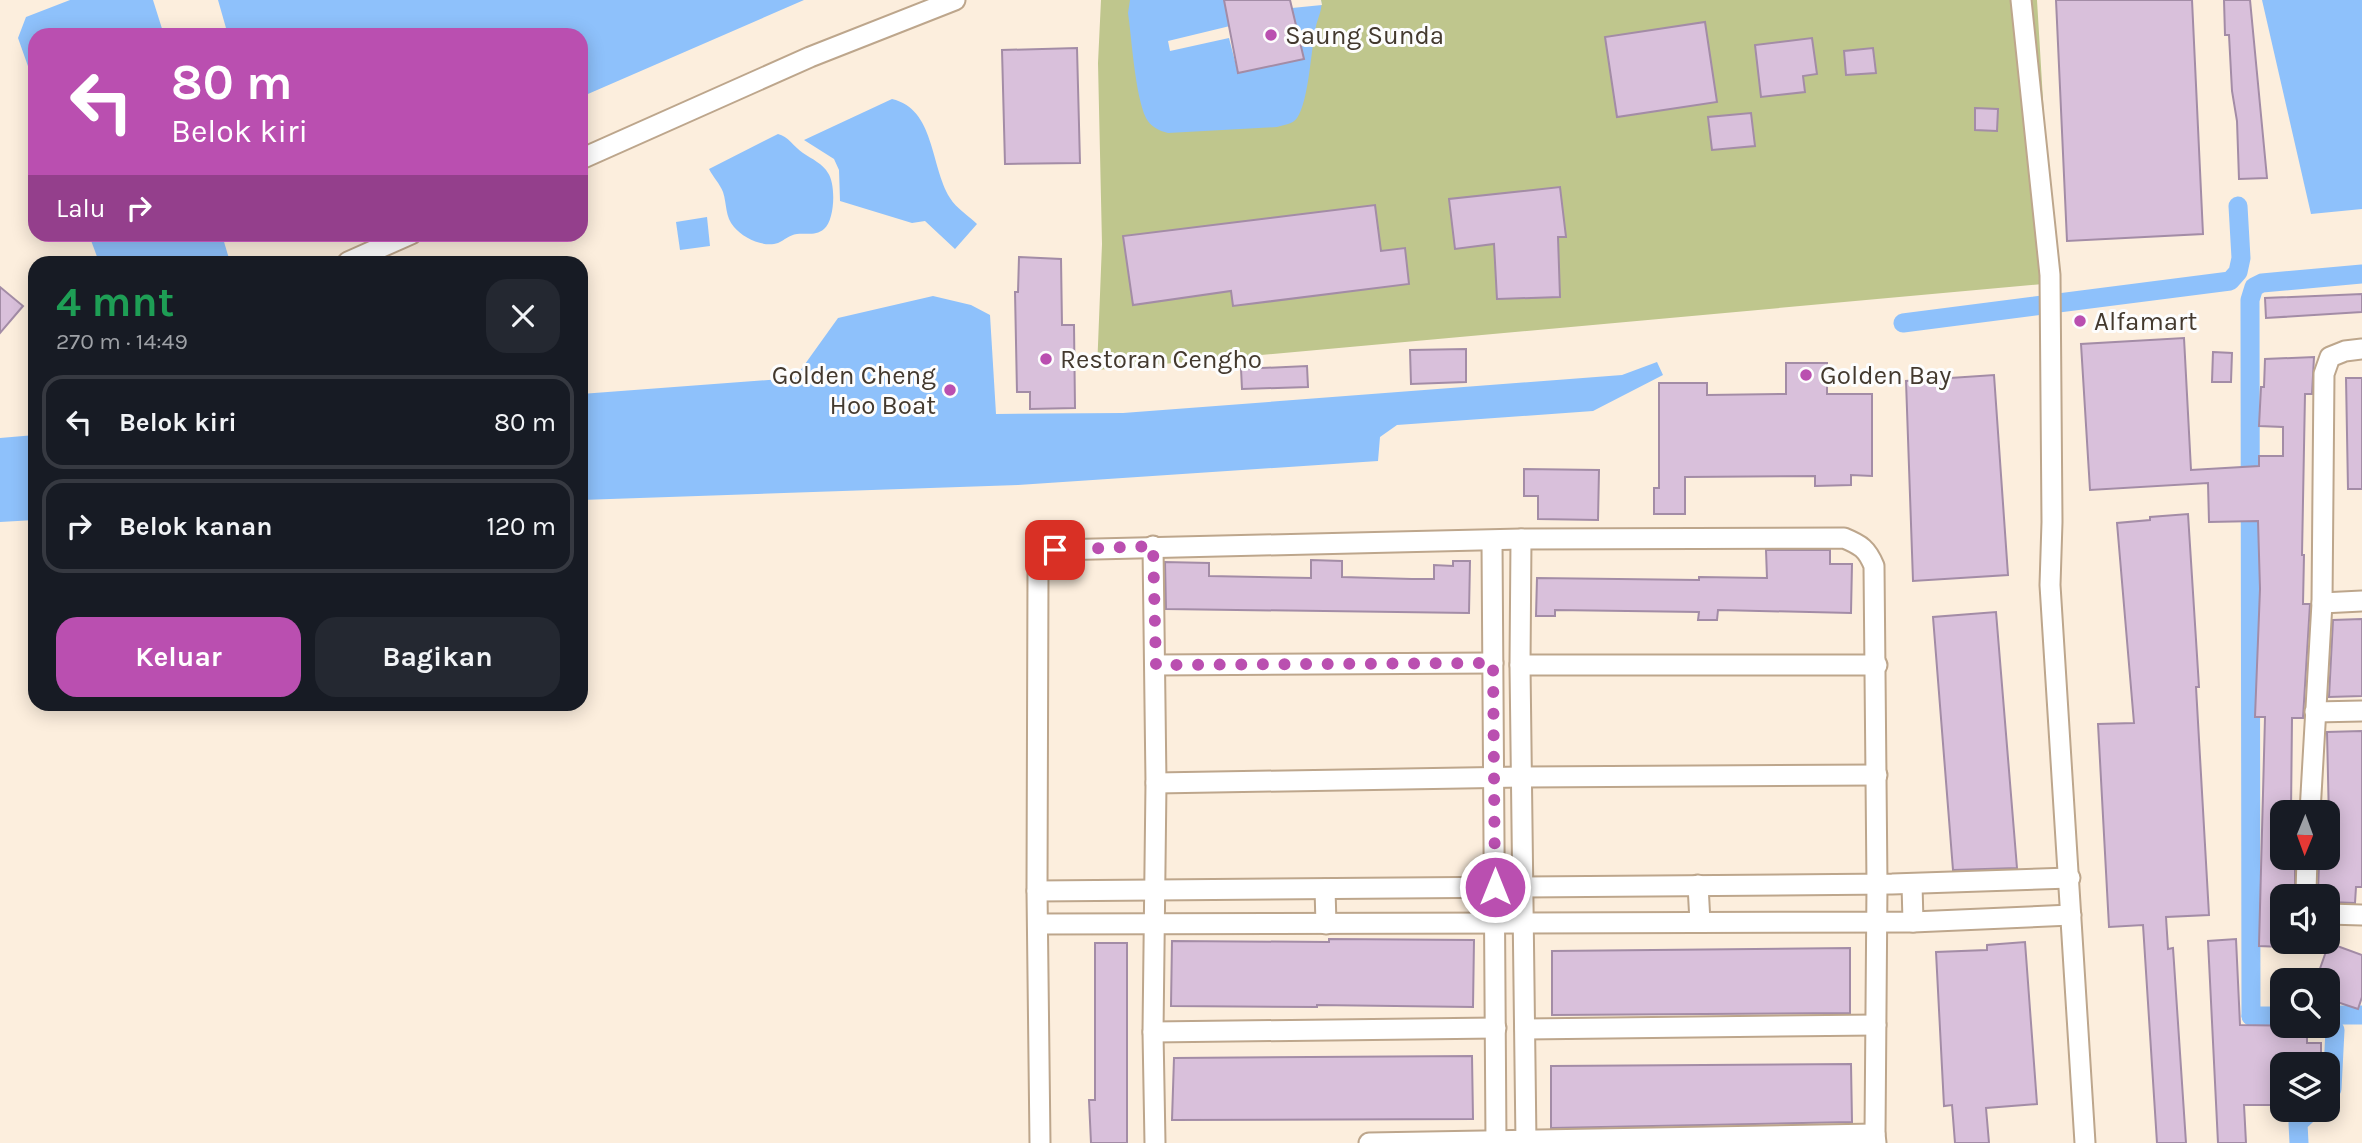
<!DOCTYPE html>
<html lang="id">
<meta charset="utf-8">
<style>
:root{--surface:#171b24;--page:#242831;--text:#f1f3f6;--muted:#9ea1a6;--line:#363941;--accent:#ba4fb0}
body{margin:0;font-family:Karla,sans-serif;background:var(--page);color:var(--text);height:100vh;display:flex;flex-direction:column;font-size:26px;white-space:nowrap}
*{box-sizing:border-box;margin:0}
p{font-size:23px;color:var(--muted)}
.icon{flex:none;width:38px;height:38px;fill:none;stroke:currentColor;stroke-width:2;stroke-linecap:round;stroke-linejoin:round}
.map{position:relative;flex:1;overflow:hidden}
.sheet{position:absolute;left:28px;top:256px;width:560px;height:455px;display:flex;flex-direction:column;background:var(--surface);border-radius:21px;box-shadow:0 4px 18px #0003}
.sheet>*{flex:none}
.guide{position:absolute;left:28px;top:28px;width:560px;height:214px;border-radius:21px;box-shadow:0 4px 18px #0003;background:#ba4fb0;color:#fff;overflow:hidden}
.needle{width:46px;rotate:181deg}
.buttons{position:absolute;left:2270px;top:800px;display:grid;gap:14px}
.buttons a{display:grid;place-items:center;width:70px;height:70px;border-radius:14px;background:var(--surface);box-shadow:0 4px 18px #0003;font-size:35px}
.pin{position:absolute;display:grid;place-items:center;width:60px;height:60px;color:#fff;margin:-30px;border-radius:14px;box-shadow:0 4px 10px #0006}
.me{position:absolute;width:77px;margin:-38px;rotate:0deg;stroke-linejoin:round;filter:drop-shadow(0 0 5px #0008)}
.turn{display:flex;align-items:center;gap:24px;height:147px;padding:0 28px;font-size:32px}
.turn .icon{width:91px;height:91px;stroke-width:2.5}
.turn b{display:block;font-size:49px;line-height:60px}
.then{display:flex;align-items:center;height:66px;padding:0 28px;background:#0003;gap:14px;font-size:26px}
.round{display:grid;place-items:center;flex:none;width:74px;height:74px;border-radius:21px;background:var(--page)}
.headline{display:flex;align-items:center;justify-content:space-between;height:119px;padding:0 28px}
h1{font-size:42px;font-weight:700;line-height:52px;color:#1e9e55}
.primary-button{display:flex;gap:14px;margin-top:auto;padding:14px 28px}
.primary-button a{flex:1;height:80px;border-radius:21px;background:var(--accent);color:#fff;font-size:28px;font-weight:700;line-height:80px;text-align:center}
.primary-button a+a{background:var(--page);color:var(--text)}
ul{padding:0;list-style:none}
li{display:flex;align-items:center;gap:21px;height:94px;margin:0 14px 10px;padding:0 14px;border:4px solid var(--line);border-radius:21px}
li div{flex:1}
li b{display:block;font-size:26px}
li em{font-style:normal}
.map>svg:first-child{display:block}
.green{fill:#bfc68d}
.water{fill:#8ec1fb}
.pier{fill:#fceedd}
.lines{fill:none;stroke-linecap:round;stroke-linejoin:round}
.canal{stroke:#8ec1fb;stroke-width:19}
.building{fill:#d9c0db;stroke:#a38ca6;stroke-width:2}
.street-casing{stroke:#bda68c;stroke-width:23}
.street{stroke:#fff;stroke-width:19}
.route{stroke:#ba4fb0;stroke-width:12;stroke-dasharray:0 21.6}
.poi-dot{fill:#ba4fb0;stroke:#fdfdfd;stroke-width:2.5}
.labels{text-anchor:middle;stroke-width:6;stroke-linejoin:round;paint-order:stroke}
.poi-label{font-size:26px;fill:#43392e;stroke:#fdfdfd;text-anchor:start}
</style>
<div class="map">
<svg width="2362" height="1143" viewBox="0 0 2362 1143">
<rect width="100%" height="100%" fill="#fceedd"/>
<!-- green -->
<polygon class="green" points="1101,0 2037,0 2054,283 1097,370 1102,244 1098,63"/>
<!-- water -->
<g class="water">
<polygon points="70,0 153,0 164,35 35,35 35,86 18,38 26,17"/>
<polygon points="218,0 804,0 581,97 581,35 228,35"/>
<path d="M1130,0H1321C1323,9 1318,17 1316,26C1311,48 1309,101 1297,118C1293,124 1284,125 1277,127L1168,133C1159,131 1150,126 1146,118C1135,94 1132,41 1128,13Z"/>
<polygon points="2262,0 2362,0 2362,209 2311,214"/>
<path d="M892,99C935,109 930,165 950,198C956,208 969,216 977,224L955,249L925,221L912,223L840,201L839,170L834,159L804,140Z"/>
<path d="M778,134C788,136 794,147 803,153C812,159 823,164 828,173C836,184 835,220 824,229C816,236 806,233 797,234C789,235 785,240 778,243C764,248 743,238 734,227C725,217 727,204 723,192C720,184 713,177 709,169Z"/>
<polygon points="707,217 710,246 680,250 676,222"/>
<polygon points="89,235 222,235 230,262 99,262"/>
<polygon points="933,296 971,305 990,315 996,414 1123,413 1622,375 1657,362 1663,375 1593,411 1397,425 1380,437 1378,461 1018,485 581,500 581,394 795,378 838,318"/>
<polygon points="35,435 35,520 0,522 0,438"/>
</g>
<!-- pier -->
<polygon class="pier" points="1224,0 1321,0 1322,5 1292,8 1271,27 1295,21 1304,59 1238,73 1229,38 1170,51 1168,41 1230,26"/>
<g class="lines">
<!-- canal -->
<g class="canal">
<polyline points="1903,323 2230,281 2238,272 2241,258 2238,206"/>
<polyline points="2328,1015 2362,1015"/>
<polyline points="2251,1016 2250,300 2254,287 2262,283 2362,274"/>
<polyline points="2282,1016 2251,1016 2282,1019"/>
<polyline points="2321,1026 2335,1030 2332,1089 2328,1094"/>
<polyline points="2299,1143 2298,1123 2312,1110"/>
</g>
</g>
<!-- building -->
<g class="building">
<polygon points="1224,0 1290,0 1304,59 1238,73"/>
<polygon points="2056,0 2192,0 2203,234 2067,241"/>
<polygon points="2224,0 2250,0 2267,178 2239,179 2237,121 2232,91 2229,35 2225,35"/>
<polygon points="1705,22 1717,102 1617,117 1605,37"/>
<polygon points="1812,38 1817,74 1803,76 1805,92 1761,97 1755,45"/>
<polygon points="1077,48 1080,163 1005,164 1002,50"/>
<polygon points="1873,48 1876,73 1846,75 1844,51"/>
<polygon points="1975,108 1998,109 1997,131 1975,130"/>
<polygon points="1751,113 1755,146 1712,150 1708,117"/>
<polygon points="1560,187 1566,237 1558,237 1560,297 1497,299 1494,244 1455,249 1449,199"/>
<polygon points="1375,205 1381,251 1405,248 1409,284 1233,306 1231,291 1133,305 1123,236"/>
<polygon points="1019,257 1061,259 1062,325 1074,325 1075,408 1030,409 1030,392 1017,392 1015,292 1018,292"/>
<polygon points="0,287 23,306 0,333"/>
<polygon points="2362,294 2362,312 2266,318 2265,298"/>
<polygon points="2184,338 2191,470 2259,466 2259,456 2283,456 2283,427 2259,426 2261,387 2264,387 2265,359 2314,357 2312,394 2305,394 2302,555 2304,555 2303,604 2310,604 2303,718 2292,718 2291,812 2282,812 2282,858 2290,858 2290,864 2295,864 2295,896 2282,896 2282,947 2259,946 2265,717 2255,717 2260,589 2258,521 2209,522 2208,483 2090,490 2081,344"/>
<polygon points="1466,349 1466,382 1411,384 1410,350"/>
<polygon points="2213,352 2232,353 2231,382 2212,382"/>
<polygon points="1786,363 1827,363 1827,394 1872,394 1872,476 1851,475 1851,485 1815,486 1815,476 1685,477 1685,514 1654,514 1654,488 1659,488 1659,383 1707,383 1707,395 1786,394"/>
<polygon points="1307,366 1308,387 1242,389 1241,369"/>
<polygon points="1994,375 2008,575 1913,581 1906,381"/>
<polygon points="2346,378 2362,378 2362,489 2348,489"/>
<polygon points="1524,469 1599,470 1598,520 1538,519 1538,496 1524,496"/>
<polygon points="2188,514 2199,687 2196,687 2209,915 2166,917 2168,949 2173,948 2186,1143 2157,1143 2143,925 2109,927 2098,724 2134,723 2117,523 2150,520 2150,517"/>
<polygon points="1766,550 1830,550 1830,564 1852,564 1851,613 1718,610 1717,620 1698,620 1699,612 1555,610 1555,616 1536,616 1537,578 1699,580 1699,577 1767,578"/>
<polygon points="1311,560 1342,561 1342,577 1412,579 1434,579 1434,565 1453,566 1453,561 1470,561 1469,613 1166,609 1165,562 1209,563 1209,576 1311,578"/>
<polygon points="1996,612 2017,868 1953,870 1933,617"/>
<polygon points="2362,619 2362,696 2329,697 2333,620"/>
<polygon points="2362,731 2362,887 2356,887 2355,903 2328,902 2328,896 2320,896 2318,889 2319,865 2330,865 2327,732"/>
<polygon points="1329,939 1474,940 1473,1007 1317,1005 1317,1007 1171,1006 1172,941 1329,942"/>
<polygon points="2236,939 2240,1025 2307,1026 2307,1043 2321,1043 2321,1064 2282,1064 2282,1105 2244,1105 2246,1143 2218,1143 2208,941"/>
<polygon points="2025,942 2037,1104 1986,1108 1989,1143 1955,1143 1952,1105 1944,1106 1936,952 1987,950 1987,945"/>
<polygon points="1095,943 1127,943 1127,1143 1091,1143 1089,1100 1095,1100"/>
<polygon points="2329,943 2362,955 2362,997 2358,1009 2328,999 2328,980 2316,980"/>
<polygon points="1850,948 1850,1013 1552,1015 1552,951"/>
<polygon points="1472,1056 1473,1119 1172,1120 1174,1058"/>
<polygon points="1851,1064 1852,1122 1551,1128 1551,1066"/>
</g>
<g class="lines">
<!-- street casing -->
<g class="street-casing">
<g id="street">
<polyline points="2021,0 2050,275 2052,522 2050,585 2085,1143"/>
<polyline points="581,159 810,57 955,0"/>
<polyline points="348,262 411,234"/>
<polyline points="1521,539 1520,665 1526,1143"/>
<polyline points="1492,541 1496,1143"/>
<polyline points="1153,546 1156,783 1153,1032 1155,1143"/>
<polyline points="2322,603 2362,601"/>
<polyline points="1156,665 1493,663"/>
<polyline points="1520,665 1877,665"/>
<polyline points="2315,712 2362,711"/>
<polyline points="1156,783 1522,777 1877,775"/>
<polyline points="2310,812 2322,603 2324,374 2330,357 2345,351 2362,349"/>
<polyline points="2307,858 2306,892 2308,896"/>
<polyline points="1912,884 1913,922"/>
<polyline points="1698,885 1700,922"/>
<polyline points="1325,889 1326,924"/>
<polyline points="1037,891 1892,884 2070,878"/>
<polyline points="2328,914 2362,915"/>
<polyline points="1038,924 1913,922 2071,915"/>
<polyline points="1525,1029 1876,1025"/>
<polyline points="1153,1032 1496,1028"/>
<path d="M1040,1143L1037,891L1038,569L1043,555L1054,550L1521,539L1844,538C1861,545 1867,549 1874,566L1877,884L1875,1134"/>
<polyline points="1369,1143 1875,1134 1876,1143"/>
</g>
</g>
<!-- street -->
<use href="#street" class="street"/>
</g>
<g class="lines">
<!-- route -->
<polyline class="route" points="1055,550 1153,546 1156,665 1493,663 1495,887"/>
</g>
<!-- markers -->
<g class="poi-dot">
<circle cx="1271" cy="35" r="7"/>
<circle cx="2080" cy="321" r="7"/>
<circle cx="1046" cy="359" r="7"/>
<circle cx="1806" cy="375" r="7"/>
<circle cx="950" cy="390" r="7"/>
</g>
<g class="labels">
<!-- poi labels -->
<g class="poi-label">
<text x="1285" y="44">Saung Sunda</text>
<text x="2094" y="330">Alfamart</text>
<text x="1060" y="368">Restoran Cengho</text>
<text x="936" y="384" text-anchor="end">Golden Cheng<tspan x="936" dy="30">Hoo Boat</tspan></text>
<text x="1820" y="384">Golden Bay</text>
</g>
</g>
</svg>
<div class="buttons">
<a><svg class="needle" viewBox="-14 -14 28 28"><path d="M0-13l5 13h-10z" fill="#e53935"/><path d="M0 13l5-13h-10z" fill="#9ea1a6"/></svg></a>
<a><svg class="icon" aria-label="sound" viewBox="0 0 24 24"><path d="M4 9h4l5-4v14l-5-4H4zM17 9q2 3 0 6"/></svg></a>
<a><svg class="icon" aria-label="search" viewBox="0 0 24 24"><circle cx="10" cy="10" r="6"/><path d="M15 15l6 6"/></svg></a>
<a><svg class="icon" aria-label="layers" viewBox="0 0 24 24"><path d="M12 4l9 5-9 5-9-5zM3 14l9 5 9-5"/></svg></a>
</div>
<div class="pin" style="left:1055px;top:550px;background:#d93025"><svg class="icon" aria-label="arrive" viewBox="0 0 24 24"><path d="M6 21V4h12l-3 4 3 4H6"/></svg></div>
<svg class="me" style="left:1495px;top:887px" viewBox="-20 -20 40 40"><circle r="17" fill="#ba4fb0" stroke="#fff" stroke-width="3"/><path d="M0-11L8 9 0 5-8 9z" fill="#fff"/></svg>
<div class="guide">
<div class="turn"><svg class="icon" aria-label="left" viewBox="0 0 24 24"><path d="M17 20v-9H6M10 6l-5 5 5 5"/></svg><div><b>80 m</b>Belok kiri</div></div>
<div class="then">Lalu<svg class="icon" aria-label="right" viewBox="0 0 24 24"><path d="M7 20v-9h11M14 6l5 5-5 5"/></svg></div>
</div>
<section class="sheet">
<div class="headline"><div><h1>4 mnt</h1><p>270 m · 14:49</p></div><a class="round"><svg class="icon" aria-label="close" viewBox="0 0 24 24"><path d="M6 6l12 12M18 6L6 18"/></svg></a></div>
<ul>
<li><svg class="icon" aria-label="left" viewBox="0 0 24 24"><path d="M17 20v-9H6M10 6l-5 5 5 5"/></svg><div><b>Belok kiri</b></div><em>80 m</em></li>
<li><svg class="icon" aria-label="right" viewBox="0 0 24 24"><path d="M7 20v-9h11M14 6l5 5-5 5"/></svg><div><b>Belok kanan</b></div><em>120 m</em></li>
</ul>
<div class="primary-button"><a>Keluar</a><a>Bagikan</a></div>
</section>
</div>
